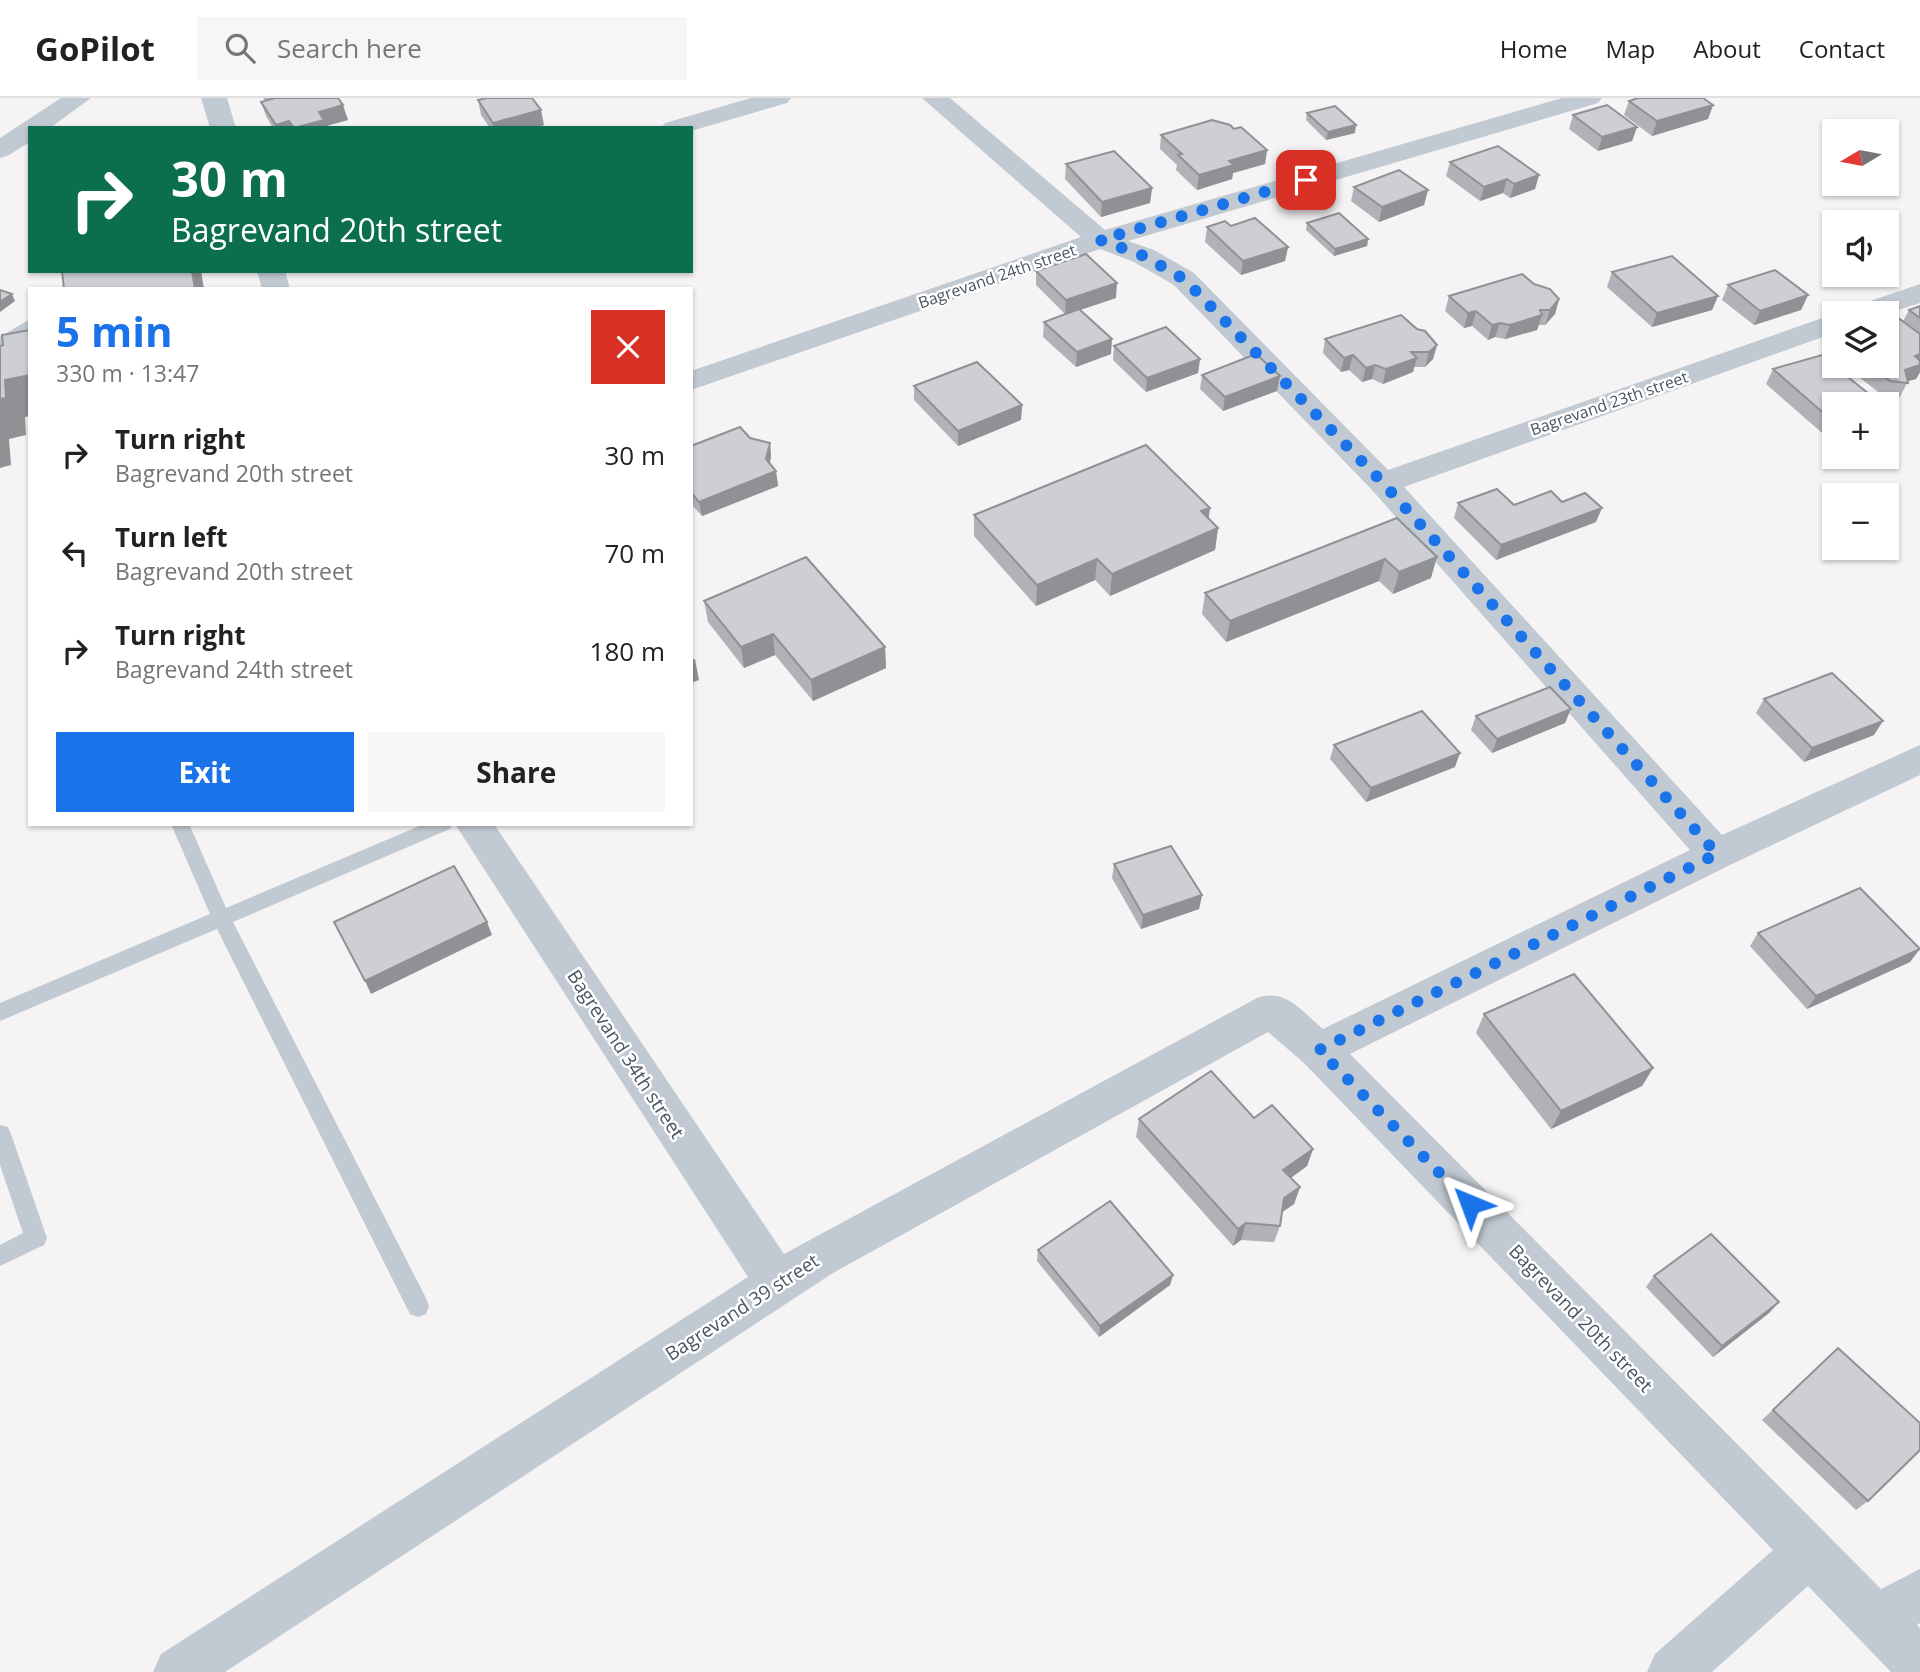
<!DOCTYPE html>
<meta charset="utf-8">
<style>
:root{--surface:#fff;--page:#f6f6f6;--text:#222;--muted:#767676;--line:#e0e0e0;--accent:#1a73e8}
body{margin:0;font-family:"Open Sans",sans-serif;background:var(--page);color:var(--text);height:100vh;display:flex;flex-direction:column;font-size:26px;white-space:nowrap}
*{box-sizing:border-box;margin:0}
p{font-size:23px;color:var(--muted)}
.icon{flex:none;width:38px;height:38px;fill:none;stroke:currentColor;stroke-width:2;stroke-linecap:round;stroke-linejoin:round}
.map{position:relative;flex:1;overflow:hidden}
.side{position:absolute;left:28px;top:189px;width:665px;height:539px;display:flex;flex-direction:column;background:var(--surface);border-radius:0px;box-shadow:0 2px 5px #0004}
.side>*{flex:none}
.top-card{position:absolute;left:28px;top:28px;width:665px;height:147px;border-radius:0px;box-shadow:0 2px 5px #0004;background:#0b6e4f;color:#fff;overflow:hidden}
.needle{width:46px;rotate:260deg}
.buttons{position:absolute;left:1822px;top:21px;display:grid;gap:14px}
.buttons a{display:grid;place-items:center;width:77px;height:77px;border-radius:0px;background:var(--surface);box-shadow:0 2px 5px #0004;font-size:35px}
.pin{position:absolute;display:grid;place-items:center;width:60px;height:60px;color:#fff;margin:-30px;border-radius:14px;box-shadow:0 4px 10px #0006}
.me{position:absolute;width:77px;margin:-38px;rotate:316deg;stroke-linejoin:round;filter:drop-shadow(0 0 5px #0008)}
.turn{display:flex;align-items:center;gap:24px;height:147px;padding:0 28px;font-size:32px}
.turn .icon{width:91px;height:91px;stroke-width:2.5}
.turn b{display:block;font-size:49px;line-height:60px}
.round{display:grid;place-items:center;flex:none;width:74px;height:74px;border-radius:0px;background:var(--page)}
.overview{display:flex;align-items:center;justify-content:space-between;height:119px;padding:0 28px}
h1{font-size:42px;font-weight:700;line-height:52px;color:var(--accent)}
.cta{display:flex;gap:14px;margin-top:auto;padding:14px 28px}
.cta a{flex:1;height:80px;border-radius:0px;background:var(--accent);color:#fff;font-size:28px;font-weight:700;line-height:80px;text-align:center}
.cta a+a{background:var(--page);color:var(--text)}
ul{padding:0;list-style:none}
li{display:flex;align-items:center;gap:21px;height:98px;padding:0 28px}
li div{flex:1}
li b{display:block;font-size:26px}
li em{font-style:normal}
header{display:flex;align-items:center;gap:42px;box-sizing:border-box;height:98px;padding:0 35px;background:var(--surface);border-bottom:2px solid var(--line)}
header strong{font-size:33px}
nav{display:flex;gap:38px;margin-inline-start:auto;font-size:24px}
.search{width:490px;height:63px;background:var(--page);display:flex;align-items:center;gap:18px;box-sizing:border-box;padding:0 24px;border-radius:0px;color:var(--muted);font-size:26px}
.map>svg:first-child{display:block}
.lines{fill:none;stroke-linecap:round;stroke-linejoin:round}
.service{fill:#c1cad2;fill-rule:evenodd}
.minor{fill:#c1cad2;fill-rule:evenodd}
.wall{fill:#b0b2b7}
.shaded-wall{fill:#909195}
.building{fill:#cdcfd5;stroke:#909195;stroke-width:2}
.route{stroke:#1a73e8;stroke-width:12;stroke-dasharray:0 21.6}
.labels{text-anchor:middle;stroke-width:5;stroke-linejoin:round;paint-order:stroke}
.far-street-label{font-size:16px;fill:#4a5661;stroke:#fff}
.street-label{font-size:19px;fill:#4a5661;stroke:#fff}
</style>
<header>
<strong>GoPilot</strong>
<div class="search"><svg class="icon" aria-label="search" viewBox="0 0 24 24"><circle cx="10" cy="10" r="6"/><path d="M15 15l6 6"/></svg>Search here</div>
<nav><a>Home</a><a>Map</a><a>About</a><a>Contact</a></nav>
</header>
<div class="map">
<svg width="1920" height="1574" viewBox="0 0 1920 1574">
<rect width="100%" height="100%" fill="#f5f3f3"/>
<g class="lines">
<!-- service -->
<g class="service">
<polygon points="30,221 30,232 0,250 0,239"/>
<polygon points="171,726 189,726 226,810 424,726 452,726 450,731 233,824 426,1200 429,1208 426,1216 418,1219 410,1216 217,831 0,923 0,905 210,816"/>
<polygon points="0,1027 8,1029 11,1036 47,1140 44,1147 0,1168 0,1147 23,1135 0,1067"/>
</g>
<!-- minor -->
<g class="minor">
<polygon points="61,0 91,0 50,30 30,30 30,44 9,57 0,60 0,40"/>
<polygon points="201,0 227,0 236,30 210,30"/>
<polygon points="751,0 791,0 787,5 691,33 691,30 661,30 665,25"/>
<path d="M922,0H950L1105,132L1562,0H1602L1598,5L1128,143L1154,152L1194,175L1388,372L1834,216V235L1404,389L1722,737L1920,647V677L1730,767L1350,956L1881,1491L1920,1471V1525L1917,1527L1920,1530V1574H1891L1808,1488L1712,1574H1647L1655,1556L1773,1452L1304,965L1268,934L833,1175L225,1574H153L161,1556L748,1179L455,726H494L784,1156L1257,900C1286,890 1301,913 1323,931L1690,752L1372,392L1174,187L1134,164L1100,151L691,292V273L1081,139Z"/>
<polygon points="257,173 285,173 290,191 262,191"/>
<polygon points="1920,186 1920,205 1886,216 1849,215 1853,209"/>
</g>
</g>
<!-- wall -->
<g class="wall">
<polygon points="263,0 338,0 348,22 326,28 327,30 273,30 266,18 261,4 265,3"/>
<polygon points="478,2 544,27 533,30 490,30 481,17"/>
<polygon points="1629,3 1713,7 1708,21 1652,38 1624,17"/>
<polygon points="1307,15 1355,35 1326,42 1306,22"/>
<polygon points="1573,17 1637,29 1632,43 1598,53 1569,31"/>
<polygon points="1234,31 1267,52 1265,66 1233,75 1232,81 1197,92 1176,72 1177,67 1160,51 1161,37"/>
<polygon points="1450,64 1539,77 1535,91 1510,100 1503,95 1480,103 1446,78"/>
<polygon points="1066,66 1152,90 1150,105 1101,119 1065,81"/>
<polygon points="1354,89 1428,92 1424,107 1379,124 1351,103"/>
<polygon points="1307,125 1368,141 1367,148 1334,158 1306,132"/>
<polygon points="1231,128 1288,149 1285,163 1241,177 1205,144 1207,129"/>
<polygon points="1036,173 1116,200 1080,212 1111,256 1076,269 1043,239 1044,224 1065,216 1036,187"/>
<polygon points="1612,174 1718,198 1712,212 1652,229 1607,189"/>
<polygon points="1534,186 1559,201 1555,216 1545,227 1539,227 1537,232 1505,241 1495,239 1488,242 1472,228 1464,230 1445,213 1449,198"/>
<polygon points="1728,187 1808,197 1801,212 1754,227 1722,202"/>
<polygon points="1920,208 1920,274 1916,281 1908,283 1900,299 1882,297 1845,268 1886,268 1903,223 1909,212"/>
<polygon points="1417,231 1437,247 1433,261 1425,269 1414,269 1413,274 1383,286 1372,281 1362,284 1349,272 1341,274 1323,255 1325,241"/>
<polygon points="1114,248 1200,261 1198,275 1146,294 1113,262"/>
<polygon points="1773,271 1878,303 1876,306 1834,306 1834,329 1821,334 1766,286"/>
<polygon points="1202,277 1280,278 1277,293 1223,313 1200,291"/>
<polygon points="914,288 1022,307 1021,322 958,348 914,302"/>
<polygon points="750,340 770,345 771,359 770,365 776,373 778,388 702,418 691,406 691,348"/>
<polygon points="1562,404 1596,424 1496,462 1454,420 1458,405 1514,407"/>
<polygon points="1210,410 1208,421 1218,430 1215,452 1110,498 1095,482 1036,508 974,438 974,417"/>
<polygon points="1397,420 1431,480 1393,496 1379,483 1226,544 1202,516 1205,495"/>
<polygon points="704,503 885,549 886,570 813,603 775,557 744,570 708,524"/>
<polygon points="1764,601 1874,637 1804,664 1756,615"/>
<polygon points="1476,618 1565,625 1492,655 1471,632"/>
<polygon points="1334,647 1455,669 1366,704 1330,661"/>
<polygon points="1114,766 1202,797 1199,811 1141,831 1112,780"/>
<polygon points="1758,835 1910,864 1807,911 1750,848"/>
<polygon points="1484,916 1653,970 1642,988 1551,1031 1476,935"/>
<polygon points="1254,1020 1313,1051 1307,1068 1291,1080 1300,1089 1294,1106 1282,1114 1280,1128 1274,1144 1241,1142 1233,1148 1136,1039 1139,1021"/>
<polygon points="1038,1152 1173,1177 1170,1187 1099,1239 1037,1163"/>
<polygon points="1654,1178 1779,1204 1769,1215 1713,1259 1646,1189"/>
<polygon points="1838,1250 1868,1403 1856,1412 1762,1322"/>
</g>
<!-- shaded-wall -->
<g class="shaded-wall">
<polygon points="343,7 348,22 326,28 327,30 296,30 319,14"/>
<polygon points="1713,7 1708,21 1652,38 1657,23"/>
<polygon points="541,12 544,27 533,30 494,30 493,25"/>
<polygon points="289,23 292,30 277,30 276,27"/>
<polygon points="1356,27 1355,35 1326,42 1328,34"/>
<polygon points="1637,29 1632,43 1598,53 1602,39"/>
<polygon points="1267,52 1265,66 1233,75 1232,81 1197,92 1199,77 1229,63"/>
<polygon points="1539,77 1535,91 1510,100 1514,86"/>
<polygon points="1507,81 1503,95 1480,103 1484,89"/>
<polygon points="1152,90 1150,105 1101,119 1102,104"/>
<polygon points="1428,92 1424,107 1379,124 1382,109"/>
<polygon points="1368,141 1367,148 1334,158 1335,151"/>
<polygon points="1288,149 1285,163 1241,177 1243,163"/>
<polygon points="192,173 201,173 204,191 195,191"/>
<polygon points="1117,185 1116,200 1065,217 1066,202"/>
<polygon points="12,196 15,203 0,214 0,204"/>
<polygon points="1808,197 1801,212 1754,227 1760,213"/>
<polygon points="1718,198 1712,212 1652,229 1657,215"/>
<polygon points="1559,201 1555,216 1545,227 1550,212"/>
<polygon points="1476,213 1472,228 1464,230 1468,215"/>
<polygon points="1542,217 1537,232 1505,241 1510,227"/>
<polygon points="1500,225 1495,239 1488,242 1492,227"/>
<polygon points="1112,241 1111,256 1076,269 1077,254"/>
<polygon points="1437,247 1433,261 1425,269 1429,254"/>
<polygon points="1920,256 1920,274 1916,281 1905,284 1905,272 1915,258"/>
<polygon points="1353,257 1349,272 1341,274 1344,260"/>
<polygon points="1417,260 1413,274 1383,286 1386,271"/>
<polygon points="1200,261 1198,275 1146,294 1147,280"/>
<polygon points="1375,267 1372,281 1362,284 1366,270"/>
<polygon points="30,277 30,318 25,319 26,337 9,341 11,367 0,370 0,301 5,282"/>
<polygon points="1280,278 1277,293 1223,313 1225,299"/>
<polygon points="1022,307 1021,322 958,348 958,333"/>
<polygon points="1834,317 1834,329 1821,334 1828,319"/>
<polygon points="770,345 771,359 767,375 766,361"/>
<polygon points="776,373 778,388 702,418 699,404"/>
<polygon points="1210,410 1207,431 1201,413"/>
<polygon points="1602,410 1596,424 1496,462 1501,447"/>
<polygon points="1218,430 1215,452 1110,498 1112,476"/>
<polygon points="1437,459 1431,480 1393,496 1399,474"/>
<polygon points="1097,461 1095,482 1036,508 1037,487"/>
<polygon points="1385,461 1379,483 1226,544 1230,523"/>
<polygon points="773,536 775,557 744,570 741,549"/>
<polygon points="885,549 886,570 813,603 811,582"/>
<polygon points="695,561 699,582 691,585 691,562"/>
<polygon points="1571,611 1565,625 1492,655 1497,641"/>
<polygon points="1883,623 1874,637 1804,664 1812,650"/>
<polygon points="1460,655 1455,669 1366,704 1371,690"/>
<polygon points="1202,797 1199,811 1141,831 1143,817"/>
<polygon points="487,824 492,837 371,896 365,883"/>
<polygon points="1920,851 1910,864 1807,911 1816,898"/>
<polygon points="1653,970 1642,988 1551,1031 1561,1013"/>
<polygon points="1313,1051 1307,1068 1278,1089 1283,1072"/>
<polygon points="1300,1089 1294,1106 1278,1117 1284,1100"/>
<polygon points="1246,1125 1241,1142 1233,1148 1238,1131"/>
<polygon points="1173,1177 1170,1187 1099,1239 1100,1228"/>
<polygon points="1779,1204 1769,1215 1713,1259 1722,1248"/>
</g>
<!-- building -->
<g class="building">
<polygon points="275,0 338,0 343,7 319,14 324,22 294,30 289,23 276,27 261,4"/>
<polygon points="487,0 532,0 541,12 493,25 478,2"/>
<polygon points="1638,0 1703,0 1713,7 1657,23 1629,3"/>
<polygon points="1607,7 1637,29 1602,39 1573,17"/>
<polygon points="1335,8 1356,27 1328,34 1307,15"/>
<polygon points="1212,22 1230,27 1234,31 1241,29 1267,52 1229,63 1234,67 1199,77 1178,57 1182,56 1161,37"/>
<polygon points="1498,48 1539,77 1514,86 1507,81 1484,89 1450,64"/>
<polygon points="1114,53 1152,90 1102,104 1066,66"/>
<polygon points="1399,72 1428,92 1382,109 1354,89"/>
<polygon points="1339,115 1368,141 1335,151 1307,125"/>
<polygon points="1255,120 1288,149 1243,163 1207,129 1225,123 1231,128"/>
<polygon points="1086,156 1117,185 1066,202 1036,173"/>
<polygon points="1672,158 1718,198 1657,215 1612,174"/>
<polygon points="1775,172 1808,197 1760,213 1728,187"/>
<polygon points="62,173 192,173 195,191 64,191"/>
<polygon points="1522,176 1534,186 1550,191 1559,201 1550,212 1540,212 1542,217 1510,227 1500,225 1492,227 1476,213 1468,215 1449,198"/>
<polygon points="0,192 12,196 0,204"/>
<polygon points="1920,208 1920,220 1909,212"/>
<polygon points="1079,211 1112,241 1077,254 1044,224"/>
<polygon points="1893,216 1920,236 1920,256 1915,258 1920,263 1920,267 1905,272 1908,285 1890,283 1871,268 1886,268 1886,218"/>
<polygon points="1401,217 1417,231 1425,233 1437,247 1429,254 1411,254 1417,260 1386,271 1375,267 1366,270 1353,257 1344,260 1325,241"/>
<polygon points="1166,229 1200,261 1147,280 1114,248"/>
<polygon points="30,232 30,277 5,282 6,300 0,301 0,248 3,247 2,237"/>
<polygon points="1256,256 1280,278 1225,299 1202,277"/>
<polygon points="1822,257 1834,268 1878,303 1868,306 1834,306 1834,317 1828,319 1773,271"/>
<polygon points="977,264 1022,307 958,333 914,288"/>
<polygon points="740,329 750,340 770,345 766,361 776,373 699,404 691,394 691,348"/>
<polygon points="1146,347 1210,410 1201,413 1218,430 1112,476 1097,461 1037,487 974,417"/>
<polygon points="1497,391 1514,407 1551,393 1562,404 1585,395 1602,410 1501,447 1458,405"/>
<polygon points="1397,420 1437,459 1399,474 1385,461 1230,523 1205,495"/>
<polygon points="806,459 885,549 811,582 773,536 741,549 704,503"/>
<polygon points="1832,575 1883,623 1812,650 1764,601"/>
<polygon points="1550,589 1571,611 1497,641 1476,618"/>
<polygon points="1422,613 1460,655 1371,690 1334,647"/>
<polygon points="1171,748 1202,797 1143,817 1114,766"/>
<polygon points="454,768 487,824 365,883 334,824"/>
<polygon points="1860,790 1920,851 1816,898 1758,835"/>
<polygon points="1574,876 1653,970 1561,1013 1484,916"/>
<polygon points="1211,973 1254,1020 1272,1007 1313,1051 1283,1072 1300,1089 1284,1100 1280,1128 1246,1125 1238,1131 1139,1021"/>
<polygon points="1110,1103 1173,1177 1100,1228 1038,1152"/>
<polygon points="1711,1136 1779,1204 1722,1248 1654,1178"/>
<polygon points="1838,1250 1920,1325 1920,1352 1868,1403 1773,1312"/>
</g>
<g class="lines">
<!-- route -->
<polyline class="route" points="1306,82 1100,142 1144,158 1184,181 1383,385 1717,756 1319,952 1470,1106"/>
</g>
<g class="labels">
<!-- far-street labels -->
<g class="far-street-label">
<text transform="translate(997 178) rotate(-19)" y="6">Bagrevand 24th street</text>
<text transform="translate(1609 305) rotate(-19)" y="6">Bagrevand 23th street</text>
</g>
<!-- street labels -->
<g class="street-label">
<text transform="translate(626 956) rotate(57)" y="7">Bagrevand 34th street</text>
<text transform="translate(742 1209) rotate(-33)" y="7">Bagrevand 39 street</text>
<text transform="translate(1581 1220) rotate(46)" y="7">Bagrevand 20th street</text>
</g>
</g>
</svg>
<div class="buttons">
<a><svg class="needle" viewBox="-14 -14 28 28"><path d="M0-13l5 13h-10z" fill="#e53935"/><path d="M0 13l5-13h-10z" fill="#767676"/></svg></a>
<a><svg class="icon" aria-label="sound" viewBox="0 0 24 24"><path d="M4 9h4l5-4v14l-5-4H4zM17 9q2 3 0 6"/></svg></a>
<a><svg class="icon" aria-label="layers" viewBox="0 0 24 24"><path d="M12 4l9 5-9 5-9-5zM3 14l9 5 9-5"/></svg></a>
<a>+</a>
<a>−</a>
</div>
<div class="pin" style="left:1306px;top:82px;background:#d93025"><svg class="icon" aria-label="arrive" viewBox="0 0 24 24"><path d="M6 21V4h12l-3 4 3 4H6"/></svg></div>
<svg class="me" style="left:1470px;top:1106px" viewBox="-20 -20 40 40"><path d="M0-17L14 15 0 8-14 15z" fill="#1a73e8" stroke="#fff" stroke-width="4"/></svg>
<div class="top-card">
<div class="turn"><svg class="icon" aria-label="right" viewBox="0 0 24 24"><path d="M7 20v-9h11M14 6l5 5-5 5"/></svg><div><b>30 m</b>Bagrevand 20th street</div></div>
</div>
<section class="side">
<div class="overview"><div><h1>5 min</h1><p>330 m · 13:47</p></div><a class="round" style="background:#d93025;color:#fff"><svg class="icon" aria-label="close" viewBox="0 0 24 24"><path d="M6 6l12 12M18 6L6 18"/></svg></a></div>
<ul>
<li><svg class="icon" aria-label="right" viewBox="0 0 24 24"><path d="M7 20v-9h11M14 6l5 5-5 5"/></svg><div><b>Turn right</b><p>Bagrevand 20th street</p></div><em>30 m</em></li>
<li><svg class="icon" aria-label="left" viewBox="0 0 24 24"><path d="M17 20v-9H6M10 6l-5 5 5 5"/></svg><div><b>Turn left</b><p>Bagrevand 20th street</p></div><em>70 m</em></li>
<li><svg class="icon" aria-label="right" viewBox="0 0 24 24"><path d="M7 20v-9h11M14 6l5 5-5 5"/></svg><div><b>Turn right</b><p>Bagrevand 24th street</p></div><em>180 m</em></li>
</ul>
<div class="cta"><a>Exit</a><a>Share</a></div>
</section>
</div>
